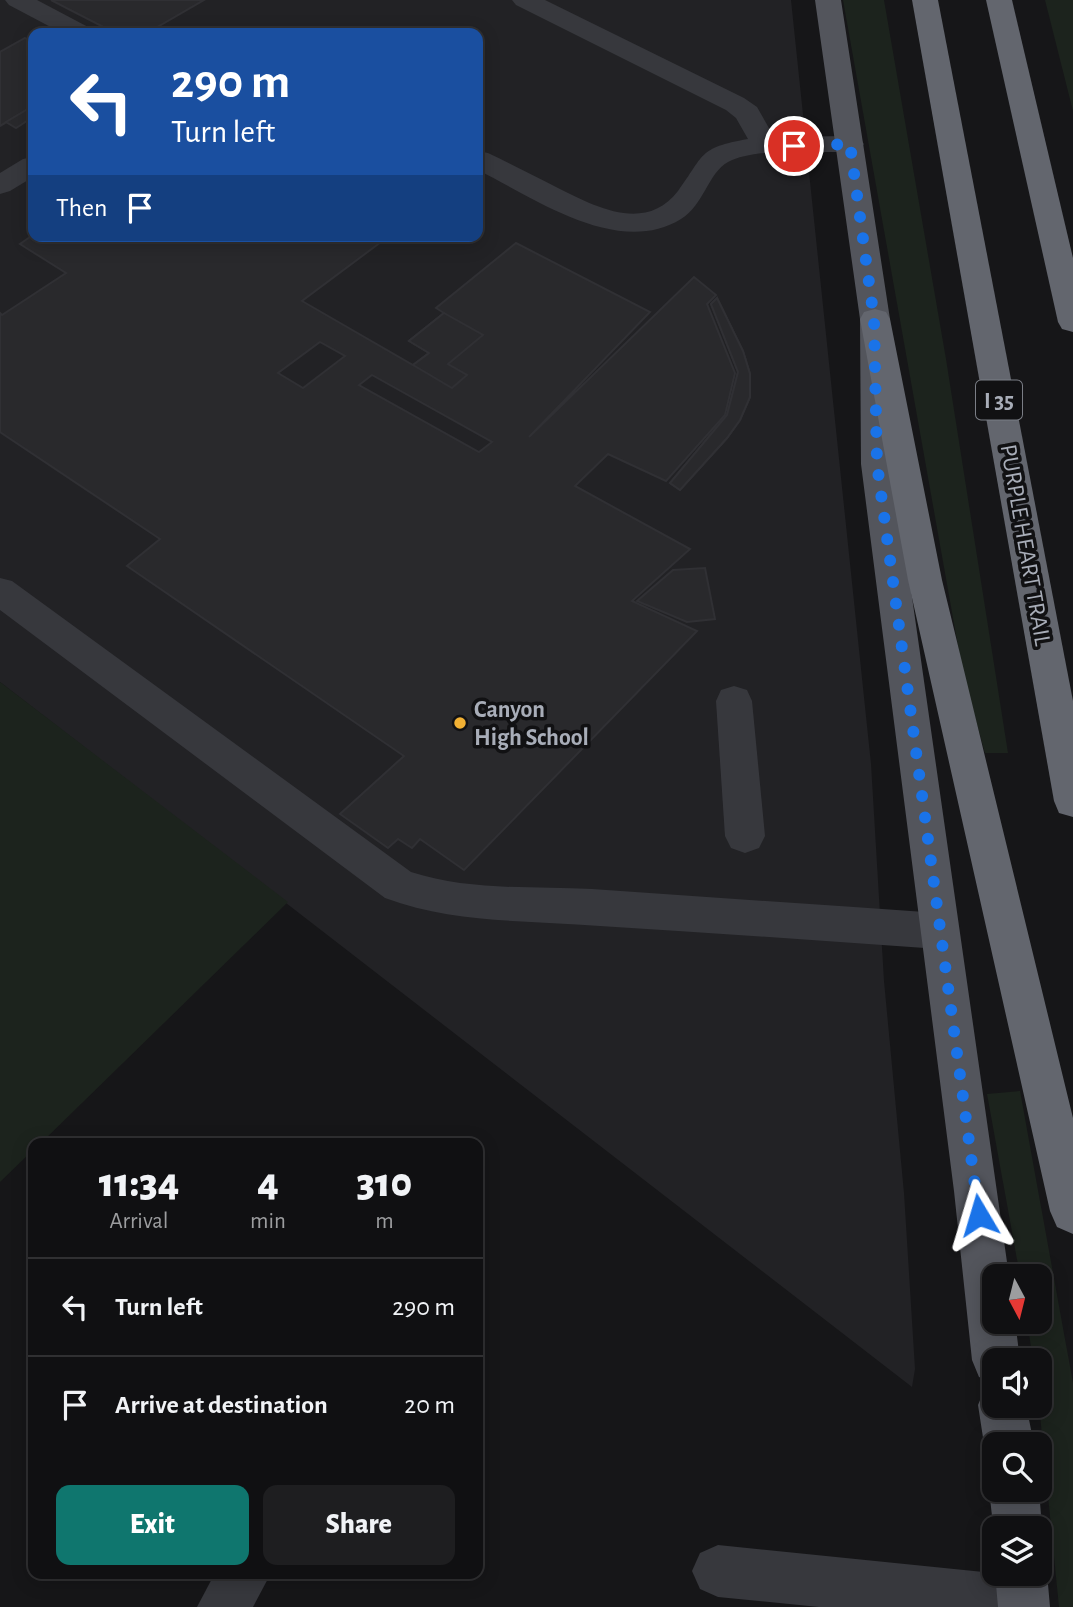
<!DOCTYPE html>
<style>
:root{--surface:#101012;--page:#1e1e20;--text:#f1f3f6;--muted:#9c9d9f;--line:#303032;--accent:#0f766e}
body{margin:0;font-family:"Alegreya Sans",sans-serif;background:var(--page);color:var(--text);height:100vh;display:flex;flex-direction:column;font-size:26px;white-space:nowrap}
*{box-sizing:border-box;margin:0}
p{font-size:23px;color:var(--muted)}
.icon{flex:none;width:38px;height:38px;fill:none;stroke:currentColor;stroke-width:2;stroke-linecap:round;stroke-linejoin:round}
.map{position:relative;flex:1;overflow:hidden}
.side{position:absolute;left:28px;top:1138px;width:455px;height:441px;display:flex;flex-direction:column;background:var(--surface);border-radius:14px;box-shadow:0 4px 18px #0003,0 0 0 2px var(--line)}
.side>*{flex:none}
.guide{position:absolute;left:28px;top:28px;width:455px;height:214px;border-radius:14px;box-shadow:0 4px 18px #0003,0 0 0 2px var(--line);background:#1a4fa0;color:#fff;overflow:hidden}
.needle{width:46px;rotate:173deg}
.controls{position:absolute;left:982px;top:1264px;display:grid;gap:14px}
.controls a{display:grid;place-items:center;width:70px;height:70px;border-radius:14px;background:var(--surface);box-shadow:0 4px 18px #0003,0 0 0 2px var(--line);font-size:35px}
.pin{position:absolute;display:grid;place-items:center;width:60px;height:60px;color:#fff;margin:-30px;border:4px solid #fff;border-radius:50%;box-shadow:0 2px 7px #0007}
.me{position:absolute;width:77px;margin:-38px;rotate:353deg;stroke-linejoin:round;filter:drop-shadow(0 0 5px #0008)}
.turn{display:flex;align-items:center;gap:24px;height:147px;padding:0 28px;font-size:32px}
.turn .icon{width:91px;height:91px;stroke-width:2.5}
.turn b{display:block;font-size:49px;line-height:60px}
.then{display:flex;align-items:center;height:66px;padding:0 28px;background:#0003;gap:14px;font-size:26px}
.eta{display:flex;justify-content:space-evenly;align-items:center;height:119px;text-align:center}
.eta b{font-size:42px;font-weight:800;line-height:49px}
.action{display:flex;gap:14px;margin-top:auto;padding:14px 28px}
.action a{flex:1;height:80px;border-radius:14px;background:var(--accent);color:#fff;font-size:28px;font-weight:800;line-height:80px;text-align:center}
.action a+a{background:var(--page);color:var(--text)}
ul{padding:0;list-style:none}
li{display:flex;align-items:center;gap:21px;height:98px;padding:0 28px;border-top:2px solid var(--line)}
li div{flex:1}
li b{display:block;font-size:26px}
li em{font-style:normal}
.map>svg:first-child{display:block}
.built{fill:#222225;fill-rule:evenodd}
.green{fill:#1c231d}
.building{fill:#29292c;stroke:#303034;stroke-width:2;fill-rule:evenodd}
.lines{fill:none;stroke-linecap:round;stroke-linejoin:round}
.minor{fill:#37383d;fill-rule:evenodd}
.major{fill:#53555c;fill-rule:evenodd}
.highway{fill:#63666e;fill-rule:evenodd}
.route{stroke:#1a73e8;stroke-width:12;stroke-dasharray:0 21.6}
.poi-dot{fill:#f2b134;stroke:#111113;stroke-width:2.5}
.labels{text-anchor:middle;stroke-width:7;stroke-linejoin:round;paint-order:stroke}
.shield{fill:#111113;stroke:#7b7e86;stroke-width:2}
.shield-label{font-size:23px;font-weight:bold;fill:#a8adb8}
.street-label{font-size:24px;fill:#a8adb8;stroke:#111113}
.poi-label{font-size:24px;font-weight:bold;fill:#a8adb8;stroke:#111113;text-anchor:start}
</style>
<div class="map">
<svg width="1073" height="1607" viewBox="0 0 1073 1607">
<rect width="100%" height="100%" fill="#161618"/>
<!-- built -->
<path class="built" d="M0,0H791L871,764L884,981L904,1193L915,1369L912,1387L0,682ZM33,33H478V236H33Z"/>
<!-- green -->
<g class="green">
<polygon points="843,0 884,0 946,359 1008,753 985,753 963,674"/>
<polygon points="1045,0 1073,0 1073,111"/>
<polygon points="0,682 288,902 41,1143 33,1143 33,1150 0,1182"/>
<polygon points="1020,1091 1073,1383 1073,1607 1059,1607 1039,1405 1040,1360 1033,1360 1027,1321 1040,1321 1040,1276 1020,1276 987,1094"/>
</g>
<!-- building -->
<g class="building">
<polygon points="51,0 204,0 147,33 115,33"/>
<polygon points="25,38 33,43 33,106 0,126 0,52"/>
<polygon points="33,106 33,117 16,128 6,122"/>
<path d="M33,235L389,236L302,301L413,365L429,353L409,341L444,313L436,308L516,243L650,312L529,437L694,277L716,295L707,304L735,373L725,415L666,481L608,454L575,486L690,549L632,601L697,631L464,870L420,839L412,848L398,839L388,848L340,814L404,756L127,566L160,539L0,432V313L2,315L66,273L20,244ZM320,342L345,356L303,388L278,373ZM372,375L492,442L479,452L359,385Z"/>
<polygon points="717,298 743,351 750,374 750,397 740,420 727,438 680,490 670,483 727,415 738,372 711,304"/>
<polygon points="717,298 743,351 750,374 750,397 740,420 727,438 680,490 670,483 727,415 738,372 711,304"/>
<polygon points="444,313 483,335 448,364 467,375 452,388 413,365 429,353 409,341"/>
<polygon points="705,568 715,619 687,622 637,601 673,570"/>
</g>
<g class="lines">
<!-- minor -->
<g class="minor">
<polygon points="5,0 37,0 90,28 94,33 62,33 9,5"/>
<path d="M512,0H545L744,98L757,107L774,137L850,136L860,138L864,144L860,150L850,152C818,153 756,147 728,162C708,173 704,205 681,219C618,258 534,198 478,170V151L488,153C511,164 533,175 556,187C594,206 645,234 678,191C705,155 697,148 748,139L736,118L726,110L516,5Z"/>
<polygon points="33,157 33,177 10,191 0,194 0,173 23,159"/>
<path d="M0,578L12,581L411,872C470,891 532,886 592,889C708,897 823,905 939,913L953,918L959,931L953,944L939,949C826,941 713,933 600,926C526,920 456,924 385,898L0,610Z"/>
<polygon points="734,686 747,690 752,701 765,836 759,848 745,853 731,848 725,836 716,701 721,690"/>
<polygon points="718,1545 1023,1576 1041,1584 1049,1602 1047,1607 819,1607 718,1597 700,1589 692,1571 700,1553"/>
<polygon points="215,1573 271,1573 253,1607 197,1607"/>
</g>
<!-- major -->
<g class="major">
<polygon points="815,0 841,0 890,319 893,464 1009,1276 994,1276 994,1321 1015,1321 1020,1360 994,1360 994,1383 979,1377 972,1360 954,1191 861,464 860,319"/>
<polygon points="994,1384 994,1405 1026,1405 1034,1444 994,1444 994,1462 984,1444 978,1405 985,1388"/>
<polygon points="994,1477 994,1489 1039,1489 1042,1528 1040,1535 1040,1528 994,1528 994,1534 989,1489"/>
<polygon points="1040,1556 1047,1573 1050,1607 998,1607 995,1573 1040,1573"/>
</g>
<!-- highway -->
<g class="highway">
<polygon points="912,0 938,0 1073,701 1073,817 1059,813 1054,801"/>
<polygon points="986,0 1012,0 1073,258 1073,332 1062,329 1058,322"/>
<polygon points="875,309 886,312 890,319 942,580 1073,1118 1073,1234 1057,1227 1050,1211 908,580 860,319 864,312"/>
</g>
</g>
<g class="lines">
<!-- route -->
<polyline class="route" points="794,146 850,144 874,319 877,464 979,1215"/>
</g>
<!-- markers -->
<circle class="poi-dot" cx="460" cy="723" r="7"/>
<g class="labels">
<!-- shield labels -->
<rect class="shield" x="976" y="380.5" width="46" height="39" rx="5"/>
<g class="shield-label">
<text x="999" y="408">I 35</text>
</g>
<!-- street labels -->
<g class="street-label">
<text transform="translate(1026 545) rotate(80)" y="8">PURPLE HEART TRAIL</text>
</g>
<!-- poi labels -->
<g class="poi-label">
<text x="474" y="717">Canyon<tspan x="474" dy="28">High School</tspan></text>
</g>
</g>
</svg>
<div class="controls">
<a><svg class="needle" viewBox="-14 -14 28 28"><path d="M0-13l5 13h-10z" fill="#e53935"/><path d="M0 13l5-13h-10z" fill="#9c9d9f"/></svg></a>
<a><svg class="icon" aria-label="sound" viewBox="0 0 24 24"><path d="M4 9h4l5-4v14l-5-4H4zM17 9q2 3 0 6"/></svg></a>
<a><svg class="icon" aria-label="search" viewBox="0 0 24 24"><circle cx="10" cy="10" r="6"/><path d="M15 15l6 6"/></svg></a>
<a><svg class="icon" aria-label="layers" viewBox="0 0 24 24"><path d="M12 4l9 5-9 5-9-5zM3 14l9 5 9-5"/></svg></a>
</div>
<div class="pin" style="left:794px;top:146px;background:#d93025"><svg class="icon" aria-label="arrive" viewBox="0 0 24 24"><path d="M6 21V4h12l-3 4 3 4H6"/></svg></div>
<svg class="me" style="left:979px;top:1215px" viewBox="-20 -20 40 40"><path d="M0-17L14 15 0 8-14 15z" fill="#1a73e8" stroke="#fff" stroke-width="4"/></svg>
<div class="guide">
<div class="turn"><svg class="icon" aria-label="left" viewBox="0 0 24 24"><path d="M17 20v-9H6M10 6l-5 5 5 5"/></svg><div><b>290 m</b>Turn left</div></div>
<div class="then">Then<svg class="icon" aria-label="arrive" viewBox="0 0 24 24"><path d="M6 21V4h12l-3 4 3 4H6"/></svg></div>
</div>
<section class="side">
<div class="eta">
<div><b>11:34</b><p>Arrival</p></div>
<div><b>4</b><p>min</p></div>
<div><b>310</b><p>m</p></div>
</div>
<ul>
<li><svg class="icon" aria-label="left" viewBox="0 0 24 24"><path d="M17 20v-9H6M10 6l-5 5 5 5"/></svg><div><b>Turn left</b></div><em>290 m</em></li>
<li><svg class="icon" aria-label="arrive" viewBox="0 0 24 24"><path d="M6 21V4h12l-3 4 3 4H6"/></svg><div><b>Arrive at destination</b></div><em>20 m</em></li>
</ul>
<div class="action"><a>Exit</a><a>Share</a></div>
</section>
</div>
